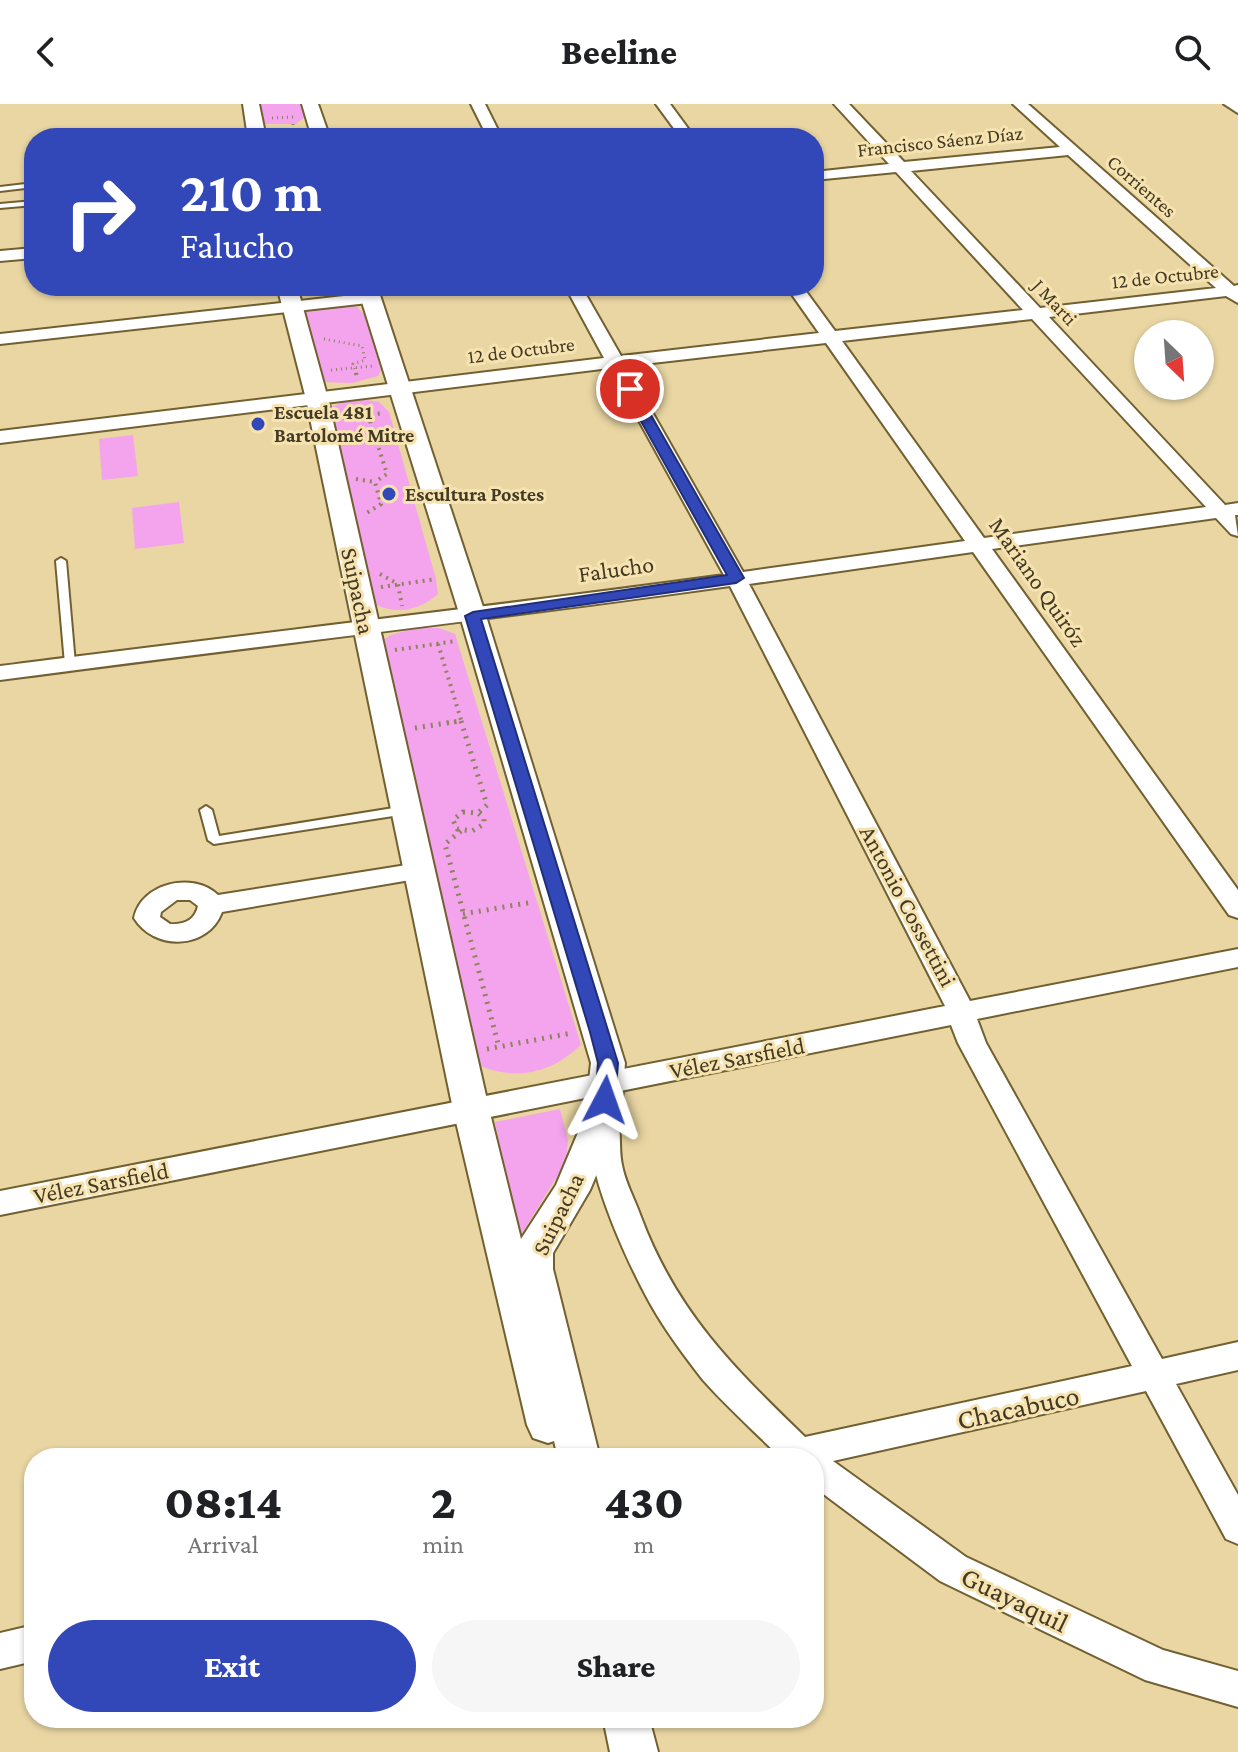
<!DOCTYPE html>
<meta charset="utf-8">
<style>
:root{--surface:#fff;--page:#f6f6f6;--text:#202124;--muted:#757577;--accent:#3248b9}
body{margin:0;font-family:"Crimson Pro",serif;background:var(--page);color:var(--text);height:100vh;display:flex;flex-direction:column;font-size:30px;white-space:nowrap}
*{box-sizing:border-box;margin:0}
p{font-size:26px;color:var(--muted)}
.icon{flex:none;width:44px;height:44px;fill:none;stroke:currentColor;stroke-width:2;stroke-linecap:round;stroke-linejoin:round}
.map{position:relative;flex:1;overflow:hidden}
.side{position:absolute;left:24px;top:1344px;width:800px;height:280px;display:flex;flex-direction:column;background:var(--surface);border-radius:32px;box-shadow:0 2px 6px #0004}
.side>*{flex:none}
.hud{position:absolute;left:24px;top:24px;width:800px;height:168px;border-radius:32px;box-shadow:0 2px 6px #0004;background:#3248b9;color:#fff;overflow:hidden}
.needle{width:52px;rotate:155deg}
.buttons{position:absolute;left:1134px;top:216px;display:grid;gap:16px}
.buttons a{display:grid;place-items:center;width:80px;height:80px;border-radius:50%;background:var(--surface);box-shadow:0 2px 6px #0004;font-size:40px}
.pin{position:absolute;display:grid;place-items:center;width:68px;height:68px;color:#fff;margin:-34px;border:4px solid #fff;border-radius:50%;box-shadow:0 2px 8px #0007}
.me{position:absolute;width:88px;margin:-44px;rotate:4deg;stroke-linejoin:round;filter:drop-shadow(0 0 6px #0008)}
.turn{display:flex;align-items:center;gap:28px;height:168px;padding:0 24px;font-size:36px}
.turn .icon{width:104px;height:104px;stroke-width:2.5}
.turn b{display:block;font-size:56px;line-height:68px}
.eta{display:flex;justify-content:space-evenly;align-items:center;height:136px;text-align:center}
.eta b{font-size:48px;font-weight:800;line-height:56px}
.action{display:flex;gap:16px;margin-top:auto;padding:16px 24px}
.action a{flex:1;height:92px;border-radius:48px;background:var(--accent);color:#fff;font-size:32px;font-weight:800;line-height:92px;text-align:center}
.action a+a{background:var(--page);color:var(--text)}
header{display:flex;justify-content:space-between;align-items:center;height:104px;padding:0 24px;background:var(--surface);font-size:36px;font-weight:800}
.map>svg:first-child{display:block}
.green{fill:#f3a4ed}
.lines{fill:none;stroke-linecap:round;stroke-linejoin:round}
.service-casing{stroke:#726031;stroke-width:4}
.minor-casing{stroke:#726031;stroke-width:4}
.tertiary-casing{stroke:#726031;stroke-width:4}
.path-far2{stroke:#8f825f;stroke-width:3;stroke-dasharray:1 4;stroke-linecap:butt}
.path-far1{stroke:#8f825f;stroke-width:4;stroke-dasharray:2 5;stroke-linecap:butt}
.path{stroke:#8f825f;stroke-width:5;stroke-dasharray:2 6;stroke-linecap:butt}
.service{fill:#fff;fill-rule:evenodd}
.minor{fill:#fff;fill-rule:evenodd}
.tertiary{fill:#fff;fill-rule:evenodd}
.route{fill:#3248b9;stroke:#202f78;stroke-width:2}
.poi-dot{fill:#3248b9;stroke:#f7e3b0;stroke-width:3}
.labels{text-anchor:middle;stroke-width:6;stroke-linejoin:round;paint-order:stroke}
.far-street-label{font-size:20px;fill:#423a25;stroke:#f7e3b0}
.far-poi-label{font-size:20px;font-weight:bold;fill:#423a25;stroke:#f7e3b0;text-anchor:start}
.street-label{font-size:24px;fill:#423a25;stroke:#f7e3b0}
.near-street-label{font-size:28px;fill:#423a25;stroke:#f7e3b0}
</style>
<header><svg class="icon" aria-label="back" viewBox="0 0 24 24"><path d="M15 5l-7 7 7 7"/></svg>Beeline<svg class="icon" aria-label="search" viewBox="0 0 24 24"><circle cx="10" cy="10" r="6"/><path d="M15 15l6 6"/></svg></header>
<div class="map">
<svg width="1238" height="1648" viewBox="0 0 1238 1648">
<rect width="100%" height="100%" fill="#e9d6a3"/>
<!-- green -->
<g class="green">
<polygon points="254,0 303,0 306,12 296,20 263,20"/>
<polygon points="345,200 357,203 366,212 381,266 378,272 352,279 322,278 304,207 315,203"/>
<path d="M366,296L379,298L389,308L436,475L438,490C417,508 394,511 370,498L326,305L347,297Z"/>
<polygon points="133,331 138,372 102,376 99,335"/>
<polygon points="179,398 184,439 135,445 132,404"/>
<path d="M415,524H439L455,530L581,941C551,969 518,977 480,962L376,540L391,531Z"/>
<polygon points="560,1005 568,1036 566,1058 518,1136 495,1018"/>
</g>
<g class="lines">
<!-- service casing -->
<g class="service-casing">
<g id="service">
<polygon points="34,79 34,83 0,87 0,83"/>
<polygon points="34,97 34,101 0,104 0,100"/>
<polygon points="61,454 66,457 75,560 70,563 65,560 56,457"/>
<polygon points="206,702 212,706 219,732 406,702 412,706 406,710 214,740 208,736 200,706"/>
</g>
</g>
<!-- minor casing -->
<g class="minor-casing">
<g id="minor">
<polygon points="471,0 485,0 502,34 488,34"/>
<polygon points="656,0 670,0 695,34 681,34"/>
<path d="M834,0H849L904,58L1060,43L1013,0H1028L1234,182L1238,181V199L1226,192L1049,213L1225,401L1238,399V411H1235L1238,432L1231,430L1216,414L992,445L1238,786V814L1229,811L973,448L749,480L970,897L1238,845V863L977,915L986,939L1162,1255L1238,1238V1266L1176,1280L1238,1391V1440L1226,1435L1146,1287L833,1357L966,1453L1163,1546L1238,1567V1603L1145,1576L940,1477L814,1383V1354H781C755,1328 727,1303 703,1276C685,1253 665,1226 651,1201C630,1164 573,1045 594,1006L604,1003L614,1006C623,1023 618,1043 622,1061C625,1078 635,1096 641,1113C677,1209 734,1264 805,1333L1132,1262L958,939L951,921L0,1111V1087L945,902L730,482C487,516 243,544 0,576V562C241,531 483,504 724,471L610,264L0,339V327L604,254L565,182H581L621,252L819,229L786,182H802L835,227L1023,206L896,68L814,76V68L889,60ZM1068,51L1216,184L1040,204L911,67ZM1032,215L1206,403L984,434L842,237ZM826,239L965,437L743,468L626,262Z"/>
<polygon points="1224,0 1238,0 1238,9"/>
<polygon points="34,144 34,154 0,157 0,147"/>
<polygon points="371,189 377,190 379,194 377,198 0,240 0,230"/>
<path d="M419,759L428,761L432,767L428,773L222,808C208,846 154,847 134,814C141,779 193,767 218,791ZM177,796H190L198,802C195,816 184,821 170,820L160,813L161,808Z"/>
<polygon points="34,1521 34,1557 0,1565 0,1529"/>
</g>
</g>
<!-- tertiary casing -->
<g class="tertiary-casing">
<g id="tertiary">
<polygon points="243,0 259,0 266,34 248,34"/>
<polygon points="302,0 318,0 330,34 312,34"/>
<polygon points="277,182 297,182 328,295 489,1005 521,1135 556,1081 585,1012 591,959 460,512 357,182 377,182 486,512 625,959 621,1012 590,1086 553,1149 553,1165 600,1354 558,1354 554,1337 548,1339 533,1334 527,1321 453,1005 306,295"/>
<polygon points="603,1614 649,1614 658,1648 610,1648"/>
</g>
</g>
<!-- path-far2 -->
<g class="path-far2">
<polyline points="272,14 294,13"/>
<polyline points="293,20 294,34"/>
<polyline points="324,235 362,242 365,256 353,260 356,271"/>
<polyline points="331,266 373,262"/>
</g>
<!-- path-far1 -->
<g class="path-far1">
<polyline points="356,269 357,273"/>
<polyline points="366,304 387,370 375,378"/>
<polyline points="343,314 384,309"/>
<polyline points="356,375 375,378 381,400 365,410"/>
<polyline points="380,470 398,480 402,502"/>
<polyline points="381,483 436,475"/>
<polyline points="438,540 462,619"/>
<polyline points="395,546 456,537"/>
<polyline points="447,619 461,617"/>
</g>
<!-- path -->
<g class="path">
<polyline points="461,617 487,701 478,709"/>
<polyline points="415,624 460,617"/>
<polygon points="463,708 478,709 484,714 484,720 472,727 457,725 453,716"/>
<polyline points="461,727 445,740 499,943"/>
<polyline points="463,810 533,798"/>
<polyline points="487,945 572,929"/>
</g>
<!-- service -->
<use href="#service" class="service"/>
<!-- minor -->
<use href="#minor" class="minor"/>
<!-- tertiary -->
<use href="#tertiary" class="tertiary"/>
</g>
<!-- route -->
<polygon class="route" points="630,281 636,285 744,474 736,479 481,515 618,959 615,996 612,1001 598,1001 595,996 598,959 590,928 465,512 473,508 727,471 623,285"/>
<!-- markers -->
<g class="poi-dot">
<circle cx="258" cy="320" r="8"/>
<circle cx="389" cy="390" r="8"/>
</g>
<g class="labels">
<!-- far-street labels -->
<g class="far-street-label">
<text transform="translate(940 37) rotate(-6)" y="7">Francisco Sáenz Díaz</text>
<text transform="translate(1142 82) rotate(41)" y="7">Corrientes</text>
<text transform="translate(1165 172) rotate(-6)" y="7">12 de Octubre</text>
<text transform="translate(1055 198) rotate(47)" y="7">J Marti</text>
<text transform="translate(521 246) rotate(-7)" y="7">12 de Octubre</text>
</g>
<!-- far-poi labels -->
<g class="far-poi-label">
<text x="274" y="315">Escuela 481<tspan x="274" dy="23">Bartolomé Mitre</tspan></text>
<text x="405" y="397">Escultura Postes</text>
</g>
<!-- street labels -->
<g class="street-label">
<text transform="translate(616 465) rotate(-8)" y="8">Falucho</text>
<text transform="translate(1038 478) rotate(55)" y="8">Mariano Quiróz</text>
<text transform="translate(358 487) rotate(78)" y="8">Suipacha</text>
<text transform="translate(908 802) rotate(62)" y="8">Antonio Cossettini</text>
<text transform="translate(737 954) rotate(-11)" y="8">Vélez Sarsfield</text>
<text transform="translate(101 1079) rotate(-11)" y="8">Vélez Sarsfield</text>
<text transform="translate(558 1110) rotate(-64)" y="8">Suipacha</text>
</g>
<!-- near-street labels -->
<g class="near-street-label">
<text transform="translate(1018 1303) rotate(-12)" y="10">Chacabuco</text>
<text transform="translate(1015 1495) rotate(26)" y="10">Guayaquil</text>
</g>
</g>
</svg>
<div class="buttons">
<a><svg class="needle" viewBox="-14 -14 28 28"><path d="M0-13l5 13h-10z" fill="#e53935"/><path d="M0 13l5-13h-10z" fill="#757577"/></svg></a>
</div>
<div class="pin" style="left:630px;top:285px;background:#d93025"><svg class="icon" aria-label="arrive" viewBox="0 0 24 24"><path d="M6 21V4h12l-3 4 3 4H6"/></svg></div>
<svg class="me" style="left:605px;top:996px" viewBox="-20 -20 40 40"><path d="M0-17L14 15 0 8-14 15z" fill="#3248b9" stroke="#fff" stroke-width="4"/></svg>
<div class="hud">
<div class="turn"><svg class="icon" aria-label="right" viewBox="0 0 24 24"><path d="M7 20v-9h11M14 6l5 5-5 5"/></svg><div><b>210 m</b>Falucho</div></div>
</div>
<section class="side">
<div class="eta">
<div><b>08:14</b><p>Arrival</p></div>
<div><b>2</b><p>min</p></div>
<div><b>430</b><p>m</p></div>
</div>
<div class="action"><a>Exit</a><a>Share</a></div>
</section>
</div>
